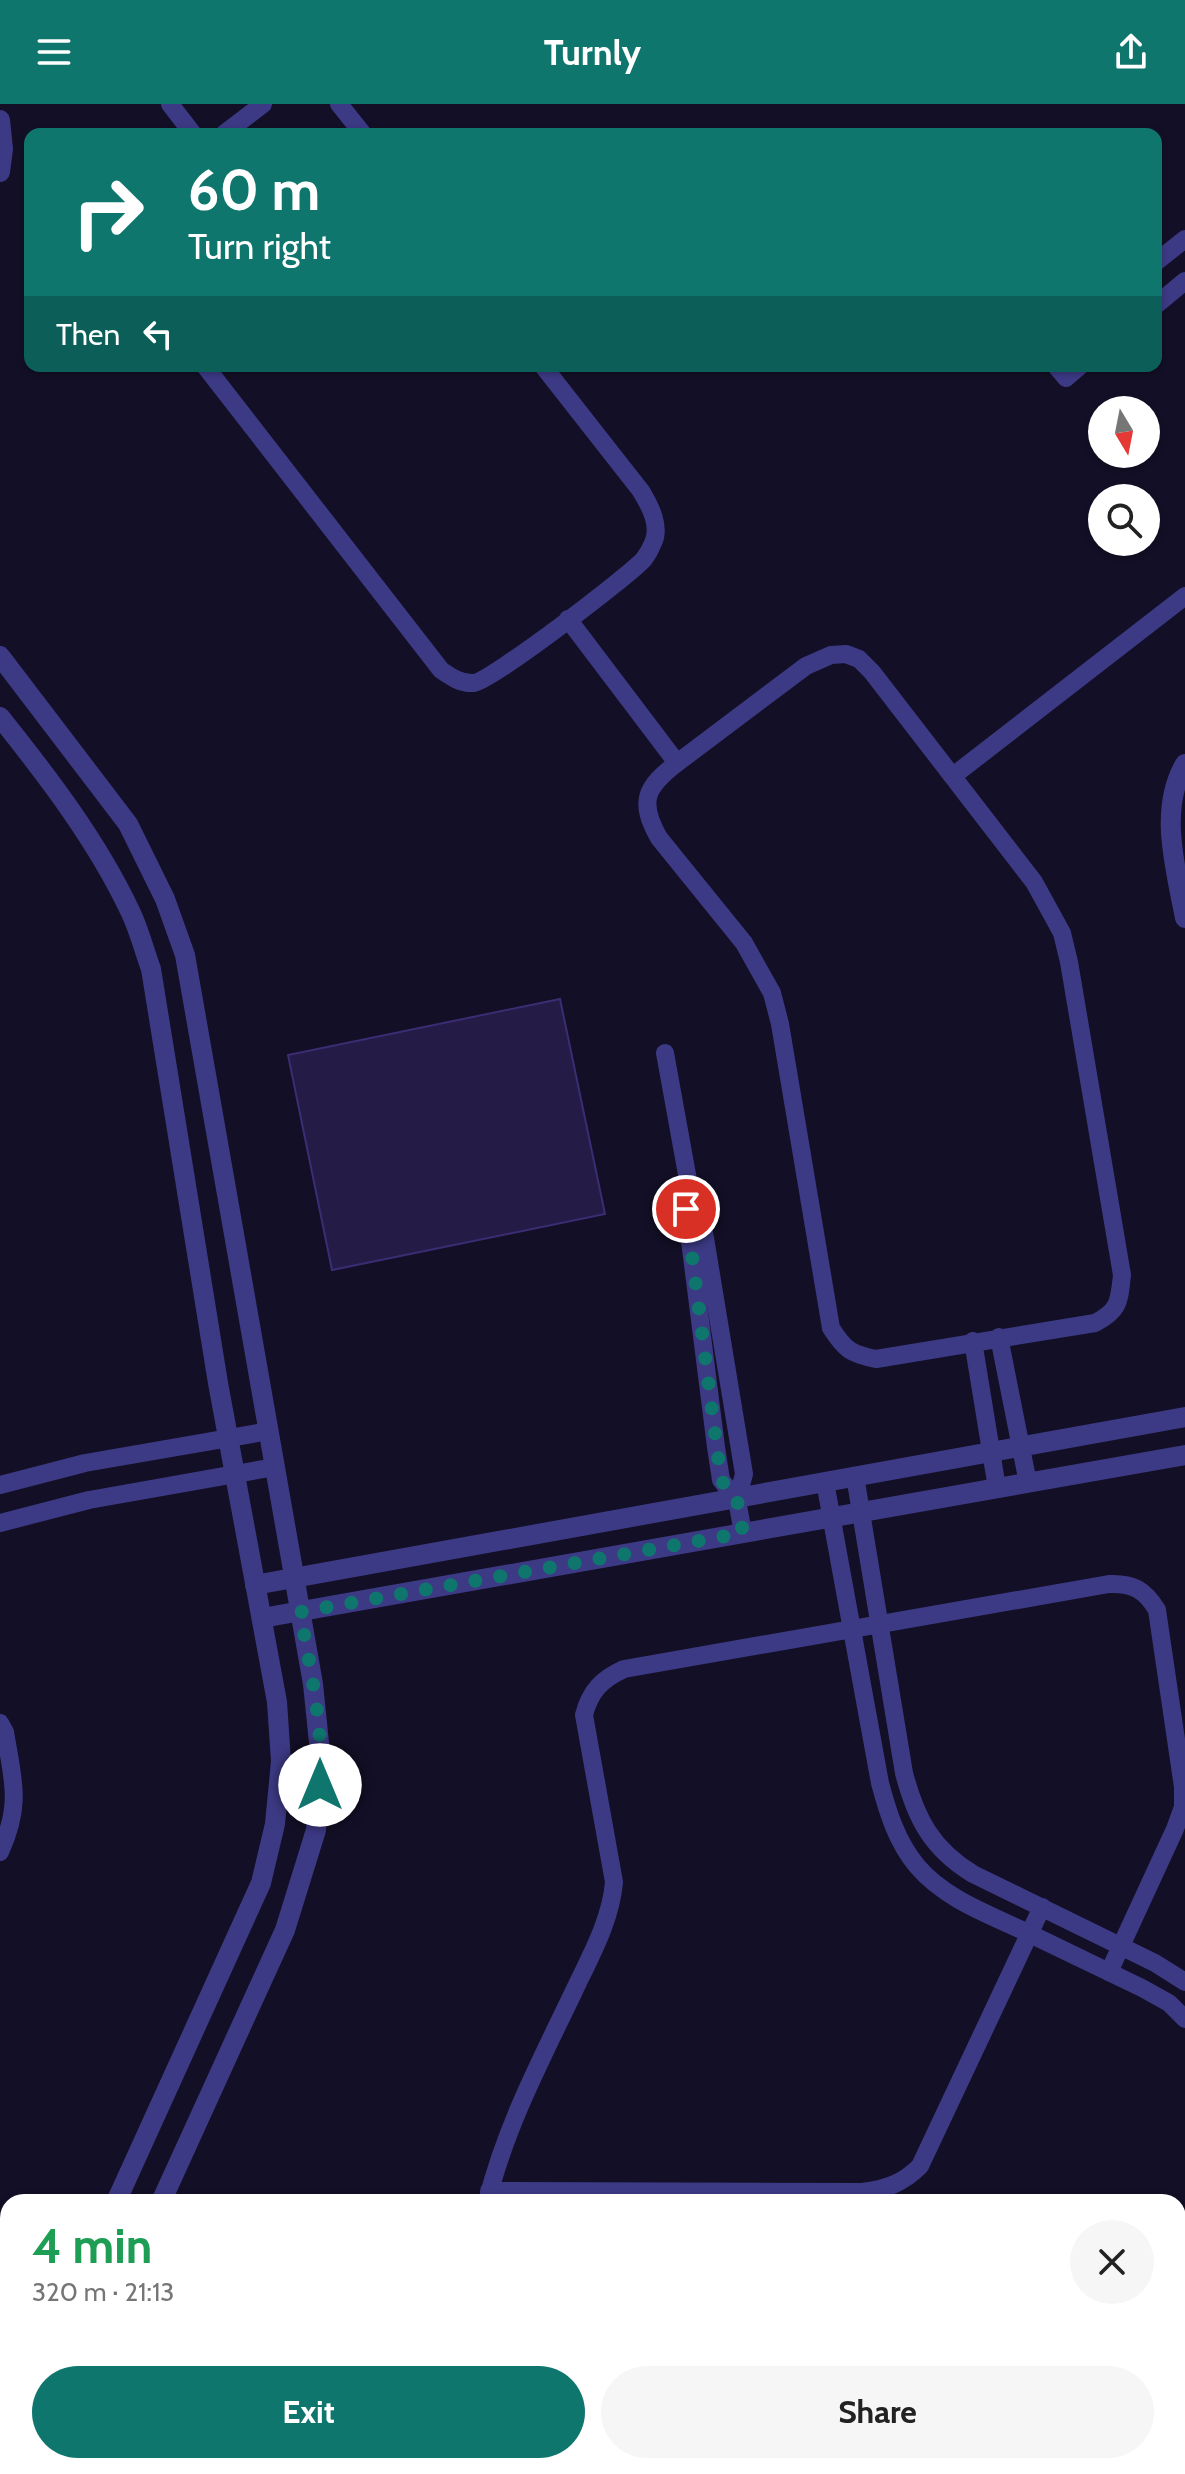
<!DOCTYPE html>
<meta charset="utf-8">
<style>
:root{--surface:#fff;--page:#f6f6f6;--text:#222;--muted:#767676;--accent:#0f766e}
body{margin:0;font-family:Cabin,sans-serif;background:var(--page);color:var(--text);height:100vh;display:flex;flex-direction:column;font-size:30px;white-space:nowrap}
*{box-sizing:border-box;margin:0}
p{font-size:26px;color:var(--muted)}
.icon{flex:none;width:44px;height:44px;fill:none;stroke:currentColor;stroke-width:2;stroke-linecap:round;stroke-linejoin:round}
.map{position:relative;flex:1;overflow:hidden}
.panel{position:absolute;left:0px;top:2090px;width:1186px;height:280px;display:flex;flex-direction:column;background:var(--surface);border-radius:24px 24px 0 0;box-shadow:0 2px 6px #0004}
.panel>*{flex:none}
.guide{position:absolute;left:24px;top:24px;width:1138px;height:244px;border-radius:16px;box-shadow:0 2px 6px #0004;background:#0f766e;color:#fff;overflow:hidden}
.needle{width:52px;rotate:170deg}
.fabs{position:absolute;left:1088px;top:292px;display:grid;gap:16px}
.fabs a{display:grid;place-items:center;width:72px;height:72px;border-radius:50%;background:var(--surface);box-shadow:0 2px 6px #0004;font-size:40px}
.pin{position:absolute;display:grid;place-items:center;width:68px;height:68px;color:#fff;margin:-34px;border:4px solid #fff;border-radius:50%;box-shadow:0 2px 8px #0007}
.me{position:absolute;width:88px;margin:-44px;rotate:0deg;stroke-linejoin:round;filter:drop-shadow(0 0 6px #0008)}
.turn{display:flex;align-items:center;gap:28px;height:168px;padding:0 32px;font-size:36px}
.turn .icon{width:104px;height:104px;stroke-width:2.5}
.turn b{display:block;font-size:56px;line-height:68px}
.then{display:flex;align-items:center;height:76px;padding:0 32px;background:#0003;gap:16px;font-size:30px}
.round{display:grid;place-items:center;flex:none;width:84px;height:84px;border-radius:42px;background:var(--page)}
.summary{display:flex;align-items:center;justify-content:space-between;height:136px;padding:0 32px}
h1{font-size:48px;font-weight:700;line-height:60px;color:#1e9e55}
.primary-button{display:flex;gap:16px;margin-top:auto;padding:16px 32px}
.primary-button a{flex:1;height:92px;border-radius:48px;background:var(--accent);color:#fff;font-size:32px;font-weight:700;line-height:92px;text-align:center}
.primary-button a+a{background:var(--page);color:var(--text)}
header{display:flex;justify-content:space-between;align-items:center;height:104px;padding:0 32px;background:var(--accent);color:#fff;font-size:36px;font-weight:700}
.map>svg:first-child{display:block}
.building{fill:#241b47;stroke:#3b2d73;stroke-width:2}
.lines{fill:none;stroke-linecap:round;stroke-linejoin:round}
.minor{stroke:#3d3a85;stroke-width:18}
.tertiary{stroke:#3d3a85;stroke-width:20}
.route{stroke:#0f766e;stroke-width:14;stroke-dasharray:0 25.2}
</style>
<header><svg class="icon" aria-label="menu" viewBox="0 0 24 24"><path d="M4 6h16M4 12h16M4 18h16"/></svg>Turnly<svg class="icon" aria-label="share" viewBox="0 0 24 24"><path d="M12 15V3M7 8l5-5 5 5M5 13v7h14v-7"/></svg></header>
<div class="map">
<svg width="1185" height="2370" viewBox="0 0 1185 2370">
<rect width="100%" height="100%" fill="#130f26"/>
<!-- building -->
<polygon class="building" points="560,895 605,1110 332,1166 288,951"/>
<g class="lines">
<!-- minor -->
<g class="minor">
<polyline points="170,0 193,30"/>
<polyline points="339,0 363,30"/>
<polyline points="224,30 263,0"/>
<polyline points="1156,158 1185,135"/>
<polyline points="1156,201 1185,177"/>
<path d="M205,262L441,566C451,573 461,580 474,579C491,577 629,472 644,455C647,451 651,444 653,439C661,422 650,402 641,387L543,262"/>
<polyline points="1056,262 1066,274 1080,262"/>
<polyline points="568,515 677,659"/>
<path d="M846,550L859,555L872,568L1034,778L1062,829L1069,858L1122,1171C1119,1197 1120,1206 1095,1219L876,1255C851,1250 845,1246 831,1224L780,920L772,889L744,839L659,734C638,697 646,683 677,659L806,562L831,551Z"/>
<polyline points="953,672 1185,492"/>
<polyline points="665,949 688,1076 700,1104 744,1370 737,1396 743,1429"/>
<polyline points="687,1083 686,1105 716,1343 721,1376 737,1396"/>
<polyline points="999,1233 1028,1379"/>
<polyline points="973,1237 997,1384"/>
<path d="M855,1372L904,1669C916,1715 932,1745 973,1770L1155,1859L1185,1878"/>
<path d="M825,1378L880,1679C888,1709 897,1738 917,1762C945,1795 988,1810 1026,1828C1064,1846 1103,1865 1142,1884L1169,1899L1185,1915"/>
<polyline points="0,1381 85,1359 269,1327"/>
<polyline points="0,1419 89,1396 275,1363"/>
<path d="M0,1619L5,1628C13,1677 22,1700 0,1748"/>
<path d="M489,2087L862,2088C886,2085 902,2080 920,2062L1042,1803"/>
<path d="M487,2098C505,2024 541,1956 574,1887C590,1853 611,1816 614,1778L584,1611C590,1587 602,1575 624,1565L1109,1480C1133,1479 1145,1486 1157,1506L1183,1683V1703L1175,1725L1109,1868"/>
<polyline points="363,2362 363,2370"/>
<polyline points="630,2370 630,2362"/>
<polyline points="815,2370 815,2362"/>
</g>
<!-- tertiary -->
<g class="tertiary">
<polyline points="0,16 3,45 0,68"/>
<polyline points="0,552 128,720 165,795 185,851 313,1580 321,1658 316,1726 285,1826 161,2098"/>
<path d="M0,613C48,673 97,737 130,807C139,825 144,846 151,865L218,1279L277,1598L281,1657L275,1720L261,1779L116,2098"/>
<path d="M1185,660C1158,706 1176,765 1185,814"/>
<polyline points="255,1481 1185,1313"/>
<polyline points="262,1514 1185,1351"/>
<polyline points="63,2362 63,2370"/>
<polyline points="101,2370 101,2362"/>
</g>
</g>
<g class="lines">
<!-- route -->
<path class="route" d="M320,1681C324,1623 310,1564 300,1508L743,1429L737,1396L721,1376L686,1105"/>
</g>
</svg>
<div class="fabs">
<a><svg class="needle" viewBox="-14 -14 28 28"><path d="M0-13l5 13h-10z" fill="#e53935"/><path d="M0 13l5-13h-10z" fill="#767676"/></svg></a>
<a><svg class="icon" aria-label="search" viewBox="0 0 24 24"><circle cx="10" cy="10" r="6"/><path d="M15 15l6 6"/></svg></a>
</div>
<div class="pin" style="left:686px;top:1105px;background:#d93025"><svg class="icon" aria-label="arrive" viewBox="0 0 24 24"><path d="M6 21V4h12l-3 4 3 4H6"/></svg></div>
<svg class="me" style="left:320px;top:1681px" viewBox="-20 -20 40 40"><circle r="19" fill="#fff"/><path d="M0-13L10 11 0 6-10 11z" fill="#0f766e"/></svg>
<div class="guide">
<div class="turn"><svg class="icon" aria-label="right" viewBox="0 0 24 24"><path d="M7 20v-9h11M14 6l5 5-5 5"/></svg><div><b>60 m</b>Turn right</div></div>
<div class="then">Then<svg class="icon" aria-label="left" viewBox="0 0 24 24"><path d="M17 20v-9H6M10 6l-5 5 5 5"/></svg></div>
</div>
<section class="panel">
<div class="summary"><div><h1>4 min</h1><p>320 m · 21:13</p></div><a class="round"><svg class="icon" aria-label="close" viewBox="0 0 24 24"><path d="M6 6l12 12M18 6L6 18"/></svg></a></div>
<div class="primary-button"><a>Exit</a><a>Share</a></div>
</section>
</div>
